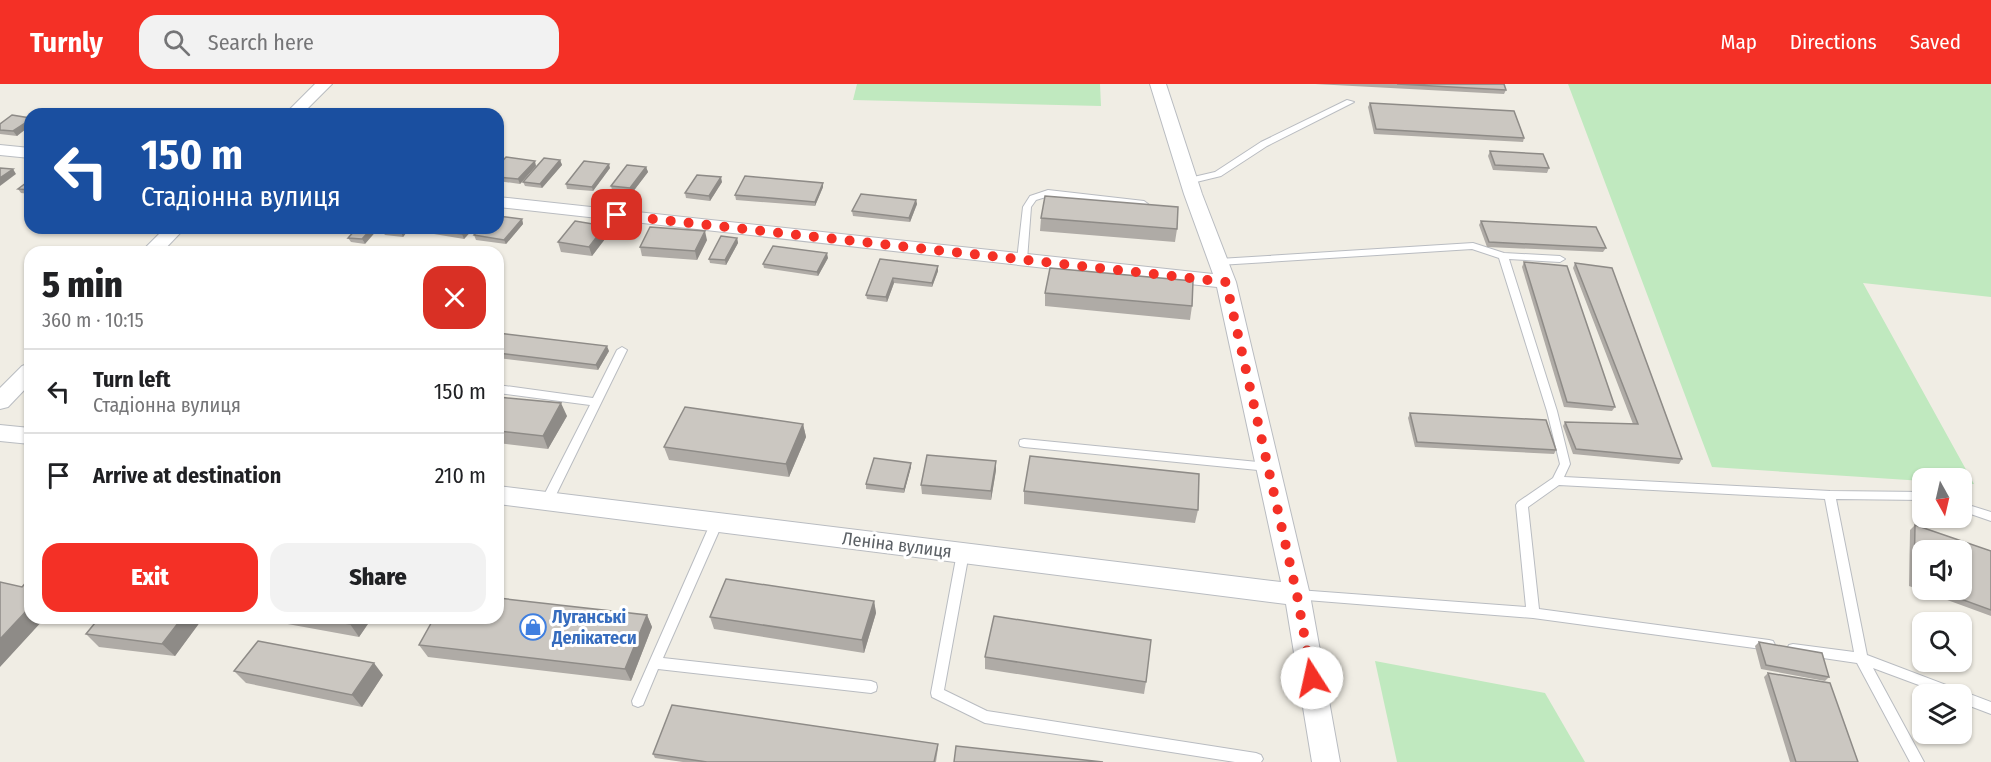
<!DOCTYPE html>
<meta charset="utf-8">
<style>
:root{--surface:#fff;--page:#f2f2f2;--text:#202124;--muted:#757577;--line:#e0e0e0;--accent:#f43026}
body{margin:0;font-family:"Fira Sans Condensed",sans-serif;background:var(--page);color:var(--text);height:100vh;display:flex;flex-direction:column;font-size:22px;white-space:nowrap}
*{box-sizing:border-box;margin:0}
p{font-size:20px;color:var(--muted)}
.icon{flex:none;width:33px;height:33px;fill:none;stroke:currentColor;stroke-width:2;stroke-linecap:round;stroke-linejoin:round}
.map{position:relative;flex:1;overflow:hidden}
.drawer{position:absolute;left:24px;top:162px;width:480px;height:378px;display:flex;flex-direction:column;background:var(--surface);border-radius:18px;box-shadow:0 2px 4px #0004}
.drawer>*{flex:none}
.hud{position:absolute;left:24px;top:24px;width:480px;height:126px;border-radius:18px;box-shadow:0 2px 4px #0004;background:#1a4fa0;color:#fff;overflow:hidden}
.needle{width:39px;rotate:172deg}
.tools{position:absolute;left:1912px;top:384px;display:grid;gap:12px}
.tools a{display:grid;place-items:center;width:60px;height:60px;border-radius:12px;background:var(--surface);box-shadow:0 2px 4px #0004;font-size:30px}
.pin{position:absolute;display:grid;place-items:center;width:51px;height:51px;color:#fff;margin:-26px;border-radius:12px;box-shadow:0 3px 9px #0006}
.me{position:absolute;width:66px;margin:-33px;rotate:350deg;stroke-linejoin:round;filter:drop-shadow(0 0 4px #0008)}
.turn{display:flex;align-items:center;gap:21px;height:126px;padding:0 18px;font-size:27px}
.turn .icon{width:78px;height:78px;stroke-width:2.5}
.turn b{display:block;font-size:42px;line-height:51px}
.round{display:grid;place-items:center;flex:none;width:63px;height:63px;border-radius:18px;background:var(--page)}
.headline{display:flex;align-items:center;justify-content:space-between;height:102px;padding:0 18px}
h1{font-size:36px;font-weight:800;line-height:45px}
.button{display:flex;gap:12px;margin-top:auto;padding:12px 18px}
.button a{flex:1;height:69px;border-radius:18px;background:var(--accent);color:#fff;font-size:24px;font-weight:800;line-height:69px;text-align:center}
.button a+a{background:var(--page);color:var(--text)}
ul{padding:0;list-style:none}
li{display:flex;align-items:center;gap:18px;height:84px;padding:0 18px;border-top:2px solid var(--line)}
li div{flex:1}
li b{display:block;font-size:22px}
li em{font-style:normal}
header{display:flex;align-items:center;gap:36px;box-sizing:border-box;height:84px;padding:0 30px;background:var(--accent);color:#fff}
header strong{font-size:28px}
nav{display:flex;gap:33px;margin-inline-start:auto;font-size:21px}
.search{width:420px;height:54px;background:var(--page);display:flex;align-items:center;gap:15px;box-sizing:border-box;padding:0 21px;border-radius:18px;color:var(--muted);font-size:22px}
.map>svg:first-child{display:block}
.green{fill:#c0e9bf}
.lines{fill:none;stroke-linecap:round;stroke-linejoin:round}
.lane-casing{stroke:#b9bcc1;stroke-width:2}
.street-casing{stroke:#b9bcc1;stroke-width:2}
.lane{fill:#fff;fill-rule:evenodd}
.street{fill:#fff;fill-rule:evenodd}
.wall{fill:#afaba6;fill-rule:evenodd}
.shaded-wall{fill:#8e8b87}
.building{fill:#cbc7c1;stroke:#8e8b87;stroke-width:1.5}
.route{stroke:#f43026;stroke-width:10;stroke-dasharray:0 18}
.labels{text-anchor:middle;stroke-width:6;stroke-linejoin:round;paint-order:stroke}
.street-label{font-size:18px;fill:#5c6166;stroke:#fff}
.shop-label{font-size:18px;font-weight:bold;fill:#366cbe;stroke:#fff;text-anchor:start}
</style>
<header>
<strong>Turnly</strong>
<div class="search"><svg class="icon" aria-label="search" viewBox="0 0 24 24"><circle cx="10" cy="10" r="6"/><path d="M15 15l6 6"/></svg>Search here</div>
<nav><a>Map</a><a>Directions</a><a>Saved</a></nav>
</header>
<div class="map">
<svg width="1991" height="678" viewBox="0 0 1991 678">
<rect width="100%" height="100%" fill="#f0ede4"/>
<!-- green -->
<g class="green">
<polygon points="857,0 1100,0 1101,22 853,16"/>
<polygon points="1568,0 1991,0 1991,213 1863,199 1974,400 1962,400 1962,394 1923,394 1923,397 1712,383"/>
<polygon points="1375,577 1545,609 1585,678 1397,678"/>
</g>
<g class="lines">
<!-- lane casing -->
<g class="lane-casing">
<g id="lane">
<polygon points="1347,16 1354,18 1267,62 1221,92 1188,100 1184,97 1185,95 1215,88 1261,58"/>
<polygon points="1048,106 1144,117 1148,120 1144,123 1049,112 1036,116 1031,123 1027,176 1022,179 1019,178 1017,176 1023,123 1030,112"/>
<polygon points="1473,159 1504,169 1560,172 1565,175 1560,178 1509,175 1557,327 1570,380 1564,393 1830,407 1923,408 1923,416 1836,415 1867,571 1991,618 1991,630 1962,619 1962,610 1943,610 1873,584 1924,678 1910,678 1857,579 1789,569 1787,565 1789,561 1793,560 1854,568 1825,415 1559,401 1528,423 1539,525 1769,556 1773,557 1775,561 1773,565 1769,566 1533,534 1294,515 1292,511 1294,507 1298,506 1526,523 1516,421 1518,418 1553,394 1560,380 1547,327 1499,174 1472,165 1219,181 1214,178 1219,175"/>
<polygon points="622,263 627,266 553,417 551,420 543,420 541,417 590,321 498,309 498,301 593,314 617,266"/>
<polygon points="1024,355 1268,379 1272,380 1273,383 1272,386 1268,387 1024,363 1020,362 1019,359 1020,356"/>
<polygon points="1962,419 1991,428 1991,437 1962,427"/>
<polygon points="717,433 721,435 723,438 663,574 871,597 876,599 877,603 876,607 871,609 658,585 643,621 638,623 633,621 632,617 711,438 713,435"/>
<polygon points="963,464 967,466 969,469 944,606 987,627 1256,669 1261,671 1263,675 1261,678 1235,678 985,639 932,613 931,609 957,469 959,466"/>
</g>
</g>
<!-- street casing -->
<g class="street-casing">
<g id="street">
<polygon points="315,0 332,0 302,30 285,30"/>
<polygon points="1150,0 1166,0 1202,110 1236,198 1310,511 1340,678 1312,678 1286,520 498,420 498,402 1281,498 1217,203 498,123 498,113 1213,190 1184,110"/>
<polygon points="0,61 30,64 30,74 0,71"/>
<polygon points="165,144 185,144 162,168 141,168"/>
<polygon points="30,279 30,300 8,323 0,325 0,304 22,282"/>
<polygon points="0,341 30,344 30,360 0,357"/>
</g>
</g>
<!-- lane -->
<use href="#lane" class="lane"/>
<!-- street -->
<use href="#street" class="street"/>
</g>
<!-- wall -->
<g class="wall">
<polygon points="1315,0 1504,0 1506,6 1504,10"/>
<polygon points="1370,19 1524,54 1523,58 1374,50 1368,23"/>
<polygon points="30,34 17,52 0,50 0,40"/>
<polygon points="1490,67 1549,84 1547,89 1493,86 1488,72"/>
<polygon points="560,76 562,81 542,104 525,102 523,98"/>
<polygon points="498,82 536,82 520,100 498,97"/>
<polygon points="646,83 648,88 632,109 612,106 611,102"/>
<polygon points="610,84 593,107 567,105 566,100"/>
<polygon points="30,96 30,110 21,109 18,105"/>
<polygon points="722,98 710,117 686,114 685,109"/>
<polygon points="823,103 815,122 736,116 735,111"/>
<polygon points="916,116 917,120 910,138 853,132 852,127"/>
<polygon points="1041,134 1177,145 1175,158 1040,147"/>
<polygon points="522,135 523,140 506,160 476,156 474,151"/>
<polygon points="1481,137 1606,164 1603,168 1487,163 1479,141"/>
<polygon points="323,144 344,144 342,147"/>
<polygon points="357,144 365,160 351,158 348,154"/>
<polygon points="385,144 410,144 403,153 385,151 382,147"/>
<polygon points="474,144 464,155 434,150 432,146"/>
<polygon points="608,151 592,172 561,168 558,158"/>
<polygon points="737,154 738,159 726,181 710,179 709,175"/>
<polygon points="707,156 697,176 642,172 640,163"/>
<polygon points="828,174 818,192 764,184 763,180"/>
<polygon points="880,175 938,182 938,187 932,203 894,199 887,218 867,215 866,211"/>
<polygon points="1524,178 1615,323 1612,327 1564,323 1522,183"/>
<polygon points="1575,179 1682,375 1679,380 1573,370 1563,342 1565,338 1633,340 1573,184"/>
<polygon points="1045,209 1192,222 1190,236 1045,222"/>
<polygon points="498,249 609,267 598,286 498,274"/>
<polygon points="498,313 567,332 548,365 498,359"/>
<polygon points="1410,329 1556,366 1554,370 1415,363 1408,334"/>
<polygon points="803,340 806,353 789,393 669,376 664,363"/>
<polygon points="911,383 904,409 866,405 866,400"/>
<polygon points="996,386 991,416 922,410 921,401"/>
<polygon points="1024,407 1198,426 1195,439 1024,420"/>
<path d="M1915,441L1991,467V532L1909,502L1910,446ZM1923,466L1962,506H1923Z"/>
<polygon points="874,517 876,529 864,569 714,545 710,533"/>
<polygon points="647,531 652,543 631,597 428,573 419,561"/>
<polygon points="99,534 203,534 175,572 99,563 86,550"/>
<polygon points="258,534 372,534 359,553 260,535"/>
<polygon points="1759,558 1829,593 1825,597 1761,585 1755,562"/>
<polygon points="985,573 1146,598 1144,610 985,585"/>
<polygon points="234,587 383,591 362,623 246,599"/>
<polygon points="1768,589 1858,678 1790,678 1764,593"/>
<polygon points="938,660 938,664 936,678 683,678 655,674 653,670"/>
</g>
<!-- shaded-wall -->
<g class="shaded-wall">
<polygon points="30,36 30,42 17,52 13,47"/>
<polygon points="560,76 562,81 542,104 540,100"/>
<polygon points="535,77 536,82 520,100 518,95"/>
<polygon points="609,80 610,84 593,107 592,103"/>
<polygon points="646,83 648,88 632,109 630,104"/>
<polygon points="13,85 16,90 0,102 0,94"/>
<polygon points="721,93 722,98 710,117 709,112"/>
<polygon points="823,99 823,103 815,122 815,118"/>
<polygon points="916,116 917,120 910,138 909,134"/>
<polygon points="522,135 523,140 506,160 504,156"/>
<polygon points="605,142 608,151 592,172 589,163"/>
<polygon points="372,144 379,144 365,160 362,155"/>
<polygon points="404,144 410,144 403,153 401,148"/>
<polygon points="468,144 474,144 464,155 462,150"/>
<polygon points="705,147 707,156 697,176 695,167"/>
<polygon points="737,154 738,159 726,181 725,176"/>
<polygon points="827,169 828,174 818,192 817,188"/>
<polygon points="938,182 938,187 932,203 932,199"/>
<polygon points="893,194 894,199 887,218 886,213"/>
<polygon points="607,262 609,267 598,286 596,281"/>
<polygon points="561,319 567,332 548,365 543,352"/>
<polygon points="803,340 806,353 789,393 786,380"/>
<polygon points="996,377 996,386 991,416 991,407"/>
<polygon points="911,379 911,383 904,409 904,405"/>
<polygon points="874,517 876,529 864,569 862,556"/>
<polygon points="30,523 30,534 45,534 0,583 0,555"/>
<polygon points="647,531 652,543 631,597 625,585"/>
<polygon points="182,534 203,534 175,572 162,560"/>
<polygon points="354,534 372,534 359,553 350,540"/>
<polygon points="374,579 383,591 362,623 352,611"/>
</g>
<!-- building -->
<g class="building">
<polygon points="1397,0 1504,0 1506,6"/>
<polygon points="1370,19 1514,27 1524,54 1376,45"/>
<polygon points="12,31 30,34 30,36 13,47 0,46 0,40"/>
<polygon points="1490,67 1543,70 1549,84 1495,81"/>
<polygon points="506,73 535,77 518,95 498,93 498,82"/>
<polygon points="544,74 560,76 540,100 523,98"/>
<polygon points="584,77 609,80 592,103 566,100"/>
<polygon points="627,81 646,83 630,104 611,102"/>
<polygon points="0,84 13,85 0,94"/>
<polygon points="697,91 721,93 709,112 685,109"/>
<polygon points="745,92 823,99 815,118 735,111"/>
<polygon points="30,96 30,106 18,105"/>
<polygon points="861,110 916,116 909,134 852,127"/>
<polygon points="1045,112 1178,123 1177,145 1041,134"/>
<polygon points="498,132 522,135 504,156 474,151 480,144 498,144"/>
<polygon points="575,137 605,142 589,163 558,158"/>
<polygon points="1481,137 1596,143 1606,164 1489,158"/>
<polygon points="650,143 705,147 695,167 640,163"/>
<polygon points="357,144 372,144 362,155 348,154"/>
<polygon points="385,144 404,144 401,148 382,147"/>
<polygon points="434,144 468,144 462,150 432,146"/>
<polygon points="721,152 737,154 725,176 709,175"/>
<polygon points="773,162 827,169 817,188 763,180"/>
<polygon points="880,175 938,182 932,199 893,194 886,213 866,211"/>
<polygon points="1524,178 1567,182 1615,323 1567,318"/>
<polygon points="1575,179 1612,184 1682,375 1576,365 1565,338 1638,340"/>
<polygon points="1050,184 1193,197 1192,222 1045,209"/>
<polygon points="498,249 607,262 596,281 498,269"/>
<polygon points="498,313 561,319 543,352 498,347"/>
<polygon points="685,323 803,340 786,380 664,363"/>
<polygon points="1410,329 1546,336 1556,366 1417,358"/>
<polygon points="927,371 996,377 991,407 921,401"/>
<polygon points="1030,372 1199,390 1198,426 1024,407"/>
<polygon points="874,374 911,379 904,405 866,400"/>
<polygon points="1915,441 1991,467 1991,526 1936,506 1962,506 1962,466 1923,466 1923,501 1914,498"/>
<polygon points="30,494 30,523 0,555 0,498 22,503"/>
<polygon points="726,495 874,517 862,556 710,533"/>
<polygon points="498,514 647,531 625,585 419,561 434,534 498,534"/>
<polygon points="994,532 1151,556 1146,598 985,573"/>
<polygon points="99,534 182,534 162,560 86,550"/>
<polygon points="313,534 354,534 350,540"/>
<polygon points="258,557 374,579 352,611 234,587"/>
<polygon points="1759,558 1822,569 1829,593 1766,581"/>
<polygon points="1768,589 1830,599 1858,678 1796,678"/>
<polygon points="672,621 938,660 934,678 707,678 653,670"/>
<polygon points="956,662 1103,678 954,678"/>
</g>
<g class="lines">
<!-- route -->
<polyline class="route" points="617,131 1226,198 1297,511 1312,594"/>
</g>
<!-- icons -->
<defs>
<g id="shop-ring" transform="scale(1.35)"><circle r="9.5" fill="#fff" stroke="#3f7fe0" stroke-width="1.5"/><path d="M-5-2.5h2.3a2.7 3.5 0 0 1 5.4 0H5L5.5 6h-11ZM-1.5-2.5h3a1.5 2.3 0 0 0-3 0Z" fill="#3f7fe0"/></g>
</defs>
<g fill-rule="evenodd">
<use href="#shop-ring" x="533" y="543"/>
</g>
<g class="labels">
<!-- street labels -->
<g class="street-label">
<text transform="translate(897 461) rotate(7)" y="6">Леніна вулиця</text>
</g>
<!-- shop labels -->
<g class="shop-label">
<text x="552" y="539">Луганські<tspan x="552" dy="21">Делікатеси</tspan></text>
</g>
</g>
</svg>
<div class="tools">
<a><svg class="needle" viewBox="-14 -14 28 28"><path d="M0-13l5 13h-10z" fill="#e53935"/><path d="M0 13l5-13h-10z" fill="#757577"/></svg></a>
<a><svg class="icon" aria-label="sound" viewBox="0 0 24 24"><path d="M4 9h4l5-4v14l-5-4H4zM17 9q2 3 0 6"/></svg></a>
<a><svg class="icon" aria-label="search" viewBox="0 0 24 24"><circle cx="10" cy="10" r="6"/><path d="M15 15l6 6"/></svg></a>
<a><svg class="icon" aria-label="layers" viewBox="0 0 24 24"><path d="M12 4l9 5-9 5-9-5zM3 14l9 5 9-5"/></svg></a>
</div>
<div class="pin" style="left:617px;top:131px;background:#d93025"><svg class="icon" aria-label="arrive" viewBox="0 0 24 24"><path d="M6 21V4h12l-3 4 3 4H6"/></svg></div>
<svg class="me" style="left:1312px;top:594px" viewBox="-20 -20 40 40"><circle r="19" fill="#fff"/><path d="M0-13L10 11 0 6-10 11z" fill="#f43026"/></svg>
<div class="hud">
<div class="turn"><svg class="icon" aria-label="left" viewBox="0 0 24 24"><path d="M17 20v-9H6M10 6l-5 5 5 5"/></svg><div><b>150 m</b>Стадіонна вулиця</div></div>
</div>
<section class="drawer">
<div class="headline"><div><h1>5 min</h1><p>360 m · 10:15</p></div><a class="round" style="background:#d93025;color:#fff"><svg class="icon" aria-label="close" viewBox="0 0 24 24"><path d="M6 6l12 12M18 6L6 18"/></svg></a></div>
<ul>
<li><svg class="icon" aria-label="left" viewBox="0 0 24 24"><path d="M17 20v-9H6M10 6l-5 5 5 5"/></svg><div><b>Turn left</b><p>Стадіонна вулиця</p></div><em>150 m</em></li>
<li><svg class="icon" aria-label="arrive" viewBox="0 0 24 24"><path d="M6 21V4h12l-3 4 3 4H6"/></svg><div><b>Arrive at destination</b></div><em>210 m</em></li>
</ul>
<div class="button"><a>Exit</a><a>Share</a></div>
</section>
</div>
